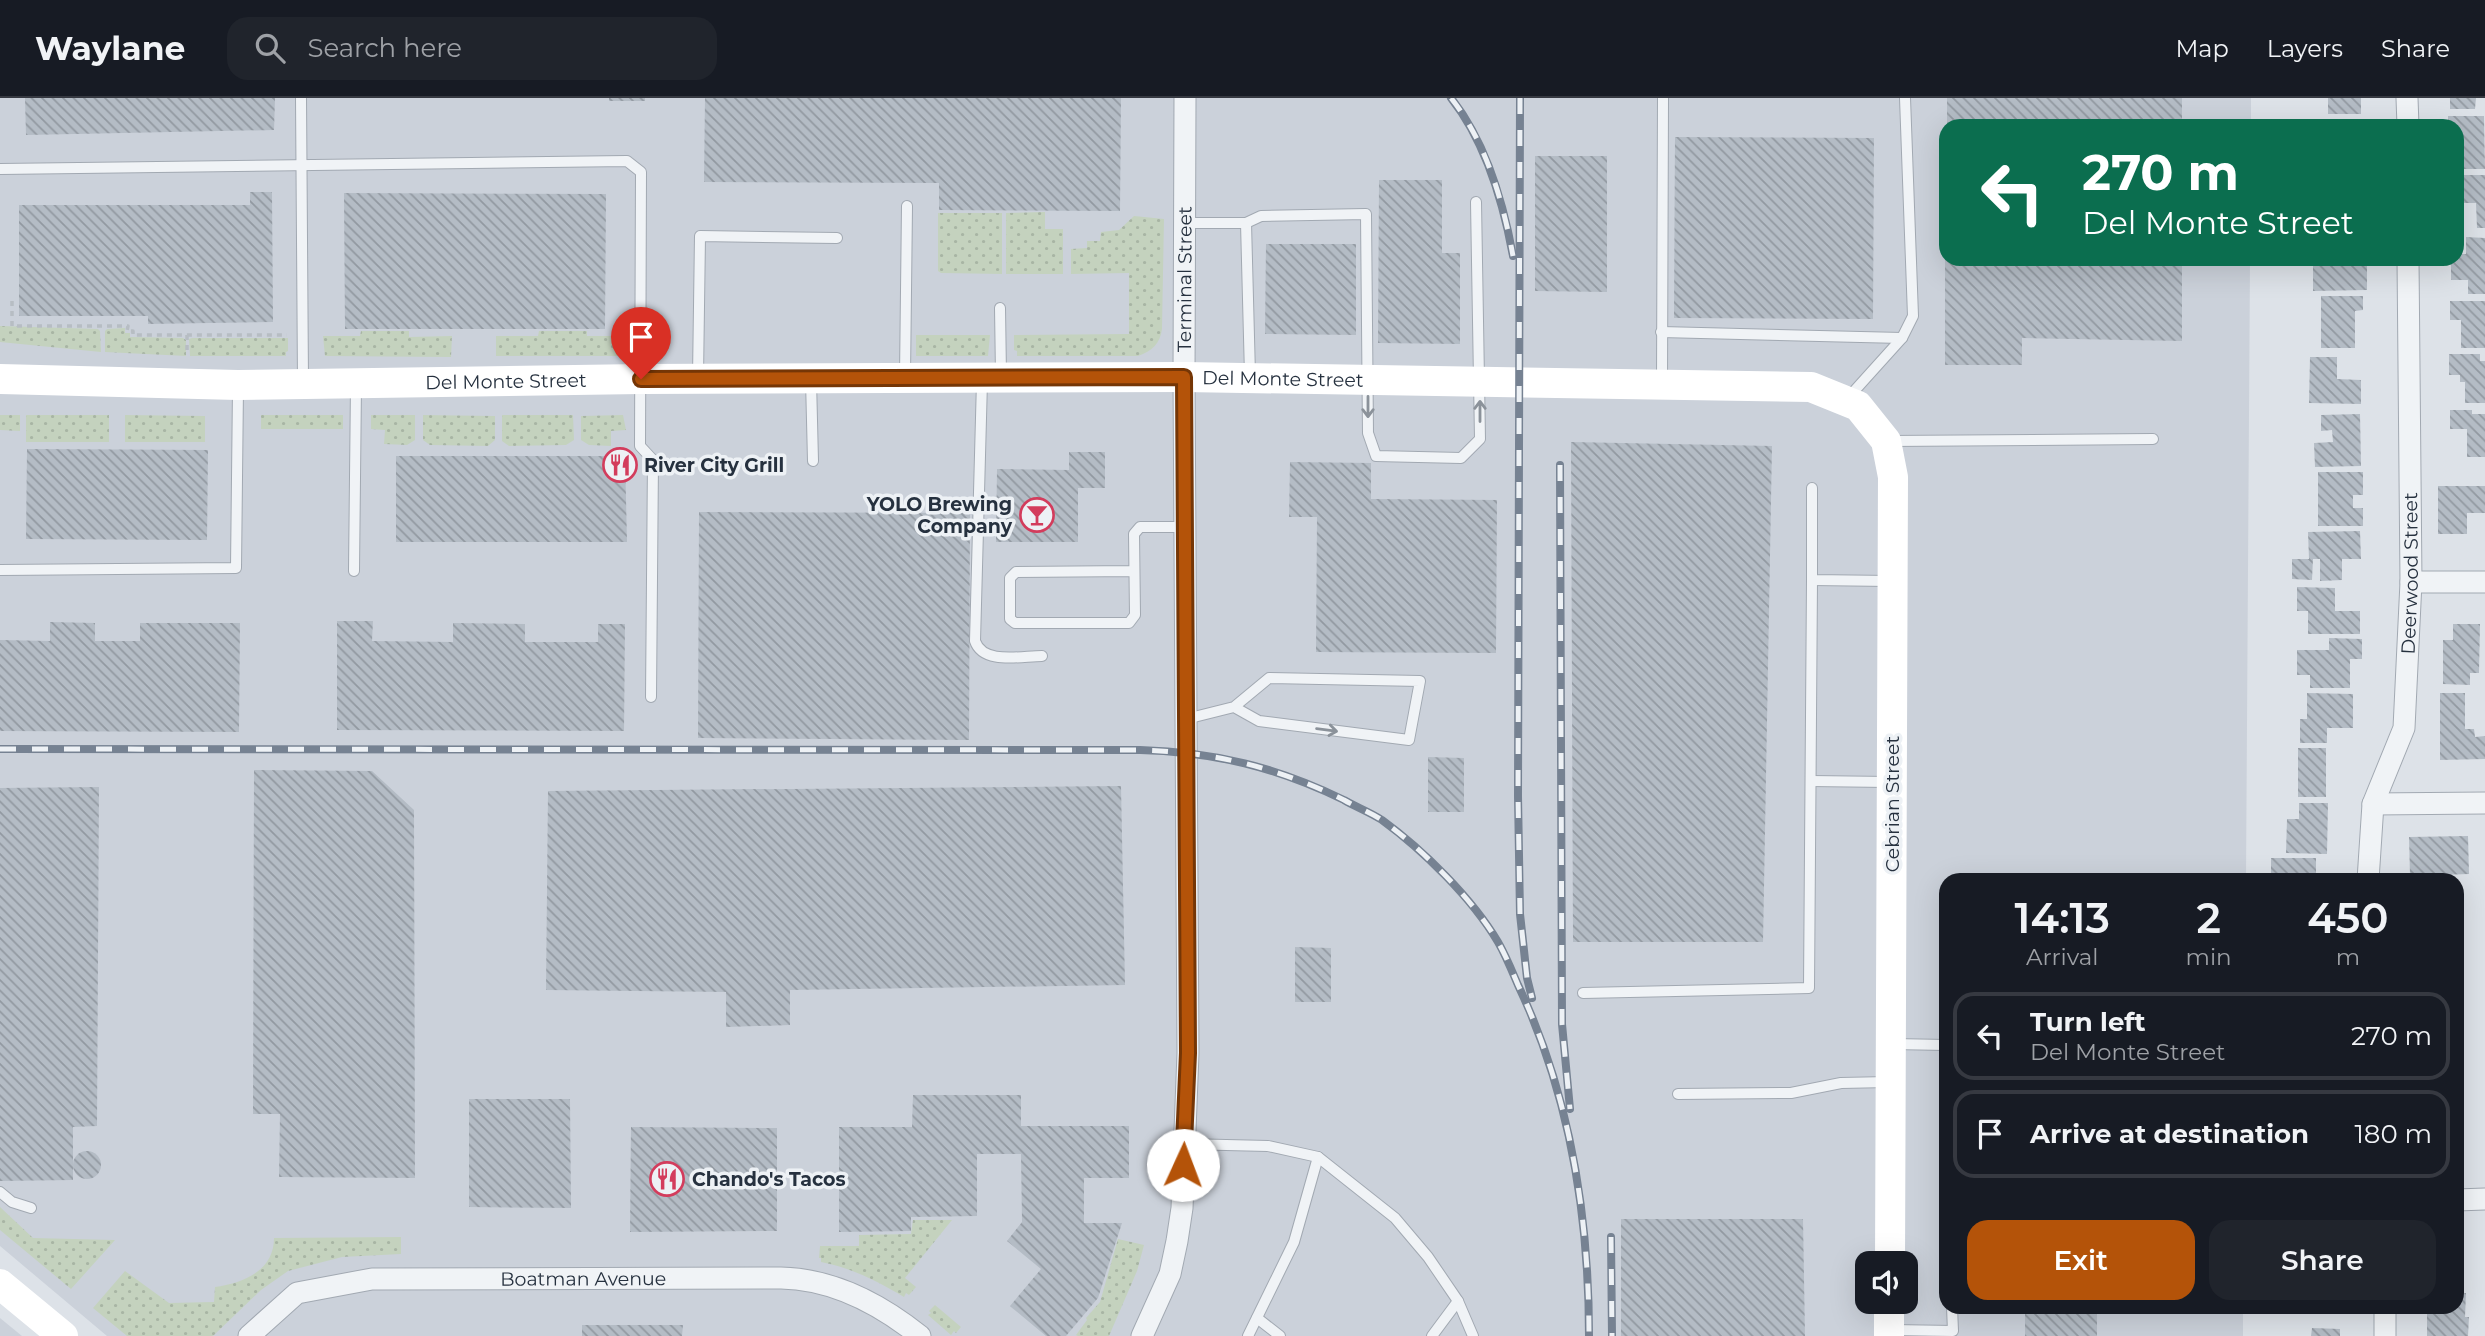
<!DOCTYPE html>
<style>
:root{--surface:#171b24;--page:#20242c;--text:#f1f3f6;--muted:#9ea1a6;--line:#363941;--accent:#b45309}
body{margin:0;font-family:Montserrat,sans-serif;background:var(--page);color:var(--text);height:100vh;display:flex;flex-direction:column;font-size:26px;white-space:nowrap}
*{box-sizing:border-box;margin:0}
p{font-size:23px;color:var(--muted)}
.icon{flex:none;width:38px;height:38px;fill:none;stroke:currentColor;stroke-width:2;stroke-linecap:round;stroke-linejoin:round}
.map{position:relative;flex:1;overflow:hidden}
.panel{position:absolute;left:1939px;top:775px;width:525px;height:441px;display:flex;flex-direction:column;background:var(--surface);border-radius:21px;box-shadow:0 7px 28px #0002}
.panel>*{flex:none}
.hud{position:absolute;left:1939px;top:21px;width:525px;height:147px;border-radius:21px;box-shadow:0 7px 28px #0002;background:#0b6e4f;color:#fff;overflow:hidden}
.tools{position:absolute;left:1855px;top:1153px;display:grid;gap:14px}
.tools a{display:grid;place-items:center;width:63px;height:63px;border-radius:14px;background:var(--surface);box-shadow:0 7px 28px #0002;font-size:35px}
.pin{position:absolute;display:grid;place-items:center;width:60px;height:60px;color:#fff;margin:-72px -30px;border-radius:50% 50% 50% 0;rotate:-45deg;box-shadow:0 0 7px #0007}
.pin .icon{rotate:45deg}
.me{position:absolute;width:77px;margin:-38px;rotate:2deg;stroke-linejoin:round;filter:drop-shadow(0 0 5px #0008)}
.turn{display:flex;align-items:center;gap:24px;height:147px;padding:0 28px;font-size:32px}
.turn .icon{width:91px;height:91px;stroke-width:2.5}
.turn b{display:block;font-size:49px;line-height:60px}
.eta{display:flex;justify-content:space-evenly;align-items:center;height:119px;text-align:center}
.eta b{font-size:42px;font-weight:600;line-height:49px}
.action{display:flex;gap:14px;margin-top:auto;padding:14px 28px}
.action a{flex:1;height:80px;border-radius:21px;background:var(--accent);color:#fff;font-size:28px;font-weight:600;line-height:80px;text-align:center}
.action a+a{background:var(--page);color:var(--text)}
ul{padding:0;list-style:none}
li{display:flex;align-items:center;gap:21px;height:88px;margin:0 14px 10px;padding:0 14px;border:4px solid var(--line);border-radius:21px}
li div{flex:1}
li b{display:block;font-size:26px}
li em{font-style:normal}
header{display:flex;align-items:center;gap:42px;box-sizing:border-box;height:98px;padding:0 35px;background:var(--surface);border-bottom:2px solid var(--line)}
header strong{font-size:33px}
nav{display:flex;gap:38px;margin-inline-start:auto;font-size:24px}
.search{width:490px;height:63px;background:var(--page);display:flex;align-items:center;gap:18px;box-sizing:border-box;padding:0 24px;border-radius:21px;color:var(--muted);font-size:26px}
.map>svg:first-child{display:block}
.built{fill:#cbd1da;fill-rule:evenodd}
.grass{fill:url(#grass-dots)}
.building{fill:url(#building-back-hatch)}
.lines{fill:none;stroke-linecap:round;stroke-linejoin:round}
.lane-casing{stroke:#a2a9b2;stroke-width:12}
.street-casing{stroke:#a2a9b2;stroke-width:23}
.path{stroke:#b7bdc3;stroke-width:3.5;stroke-dasharray:5 5;stroke-linecap:butt}
.lane{stroke:#f0f3f6;stroke-width:10}
.street{stroke:#f0f3f6;stroke-width:21}
.secondary{stroke:#fff;stroke-width:30}
.rail-casing{stroke:#768292;stroke-width:8}
.rail{stroke:#edf1f5;stroke-width:5;stroke-dasharray:16;stroke-linecap:butt}
.oneway{stroke:#8b929a}
.route-casing{stroke:#753606;stroke-width:18}
.route{stroke:#b45309;stroke-width:12}
.labels{text-anchor:middle;stroke-width:7;stroke-linejoin:round;paint-order:stroke}
.street-label{font-size:19px;fill:#26313f;stroke:#edf1f5}
.poi-label{font-size:19px;font-weight:bold;fill:#26313f;stroke:#edf1f5;text-anchor:start}
</style>
<header>
<strong>Waylane</strong>
<div class="search"><svg class="icon" aria-label="search" viewBox="0 0 24 24"><circle cx="10" cy="10" r="6"/><path d="M15 15l6 6"/></svg>Search here</div>
<nav><a>Map</a><a>Layers</a><a>Share</a></nav>
</header>
<div class="map">
<svg width="2485" height="1238" viewBox="0 0 2485 1238">
<defs>
<pattern id="grass-dots" width="8" height="8" patternUnits="userSpaceOnUse" patternTransform="scale(1.75)"><rect width="8" height="8" fill="#c4d2be"/><path d="M2 2h.1M6 6h.1" fill="none" stroke="#a8b5a4" stroke-width="1.8" stroke-linecap="round"/></pattern>
<pattern id="building-back-hatch" width="6" height="6" patternUnits="userSpaceOnUse" patternTransform="scale(1.75)"><rect width="6" height="6" fill="#b4bcc5"/><path d="M-1 5l2 2M0 0l6 6M5-1l2 2" fill="none" stroke="#9299a1"/></pattern>
</defs>
<rect width="100%" height="100%" fill="#dde2e8"/>
<!-- built -->
<g class="built">
<path d="M0,0H2251V28H1946V161H2250L2246,782H1946V1209H2243V1238H107L0,1148ZM1867,1166H1906V1204H1867Z"/>
<polygon points="0,1220 22,1238 0,1238"/>
</g>
<!-- grass -->
<g class="grass">
<polygon points="1045,114 1045,131 1063,131 1063,176 1006,176 1006,115"/>
<polygon points="938,115 1002,115 1002,176 941,175 938,173"/>
<path d="M1134,118L1164,121L1162,231C1160,246 1152,253 1138,258H1017V253L1014,252V237L1129,236V175L1071,176V151L1087,150V143H1100L1101,134L1119,132Z"/>
<polygon points="0,228 98,231 100,233 101,254 0,244"/>
<polygon points="125,230 125,235 130,235 130,239 183,240 186,242 186,258 105,254 105,233 107,231"/>
<polygon points="361,233 409,233 409,239 452,238 451,259 325,258 323,238 360,238"/>
<polygon points="539,233 587,233 587,238 627,238 619,258 496,258 496,238 538,238"/>
<polygon points="916,237 990,237 988,258 916,258"/>
<polygon points="192,240 288,240 288,253 286,254 286,258 190,258 189,241"/>
<polygon points="0,317 20,317 20,333 0,332"/>
<rect x="26" y="317" width="83" height="27"/>
<polygon points="125,317 205,318 205,344 125,344"/>
<rect x="261" y="317" width="82" height="14"/>
<polygon points="371,317 415,317 415,342 407,347 384,346 385,332 371,331"/>
<polygon points="423,317 495,318 495,342 488,348 430,347 423,342"/>
<polygon points="502,317 573,317 574,342 566,347 509,348 502,343"/>
<polygon points="623,317 626,332 611,333 611,348 589,347 581,342 581,318"/>
<polygon points="0,1109 33,1140 115,1142 71,1191 0,1132"/>
<path d="M913,1122H952L905,1180L916,1189L909,1197L906,1195L904,1199C877,1183 852,1170 821,1164V1160H819L820,1148H859V1137L911,1136Z"/>
<path d="M401,1139V1156L342,1159L288,1173L261,1192L213,1238H127L93,1210L125,1173L169,1205L214,1204L215,1189C243,1185 274,1173 274,1140Z"/>
<polygon points="1118,1141 1144,1147 1137,1173 1109,1238 1078,1238 1076,1237 1087,1222 1086,1220 1100,1204"/>
<polygon points="935,1207 961,1229 956,1235 954,1233 951,1237 928,1217 931,1215 929,1213"/>
</g>
<!-- building -->
<g class="building">
<polygon points="25,0 275,0 274,32 26,37"/>
<rect x="609" y="0" width="36" height="3"/>
<polygon points="705,0 1121,0 1120,113 939,112 939,85 704,84"/>
<rect x="1947" y="0" width="235" height="28"/>
<rect x="2328" y="0" width="33" height="16"/>
<polygon points="2450,0 2476,0 2475,11 2450,11"/>
<polygon points="2448,18 2484,18 2485,71 2463,71 2463,38 2457,38 2457,28 2448,28"/>
<rect x="2317" y="21" width="46" height="7"/>
<polygon points="1675,39 1874,40 1873,221 1674,220"/>
<polygon points="1535,58 1607,58 1607,194 1535,193"/>
<polygon points="2457,77 2485,77 2485,130 2477,130 2476,105 2457,105"/>
<polygon points="1379,82 1442,82 1442,155 1460,155 1460,246 1378,245"/>
<polygon points="250,94 272,94 273,224 148,226 148,218 19,218 19,107 250,107"/>
<polygon points="344,95 606,96 605,231 345,231"/>
<polygon points="2466,139 2485,140 2485,196 2468,196 2468,182 2451,182 2451,161 2457,161 2457,156 2466,156"/>
<polygon points="1266,146 1356,146 1356,237 1265,236"/>
<polygon points="1945,161 2182,161 2182,243 2022,240 2022,267 1945,267"/>
<polygon points="2313,161 2337,161 2337,166 2367,166 2367,192 2313,193"/>
<polygon points="2321,198 2363,198 2363,212 2355,213 2355,250 2321,250"/>
<polygon points="2450,203 2485,203 2485,250 2461,250 2461,222 2450,222"/>
<polygon points="2449,256 2480,256 2480,263 2485,263 2485,305 2465,305 2465,284 2460,284 2460,277 2449,277"/>
<polygon points="2310,259 2337,259 2337,281 2361,282 2361,306 2309,305"/>
<polygon points="2450,312 2472,312 2472,316 2485,316 2485,359 2467,359 2467,331 2450,331"/>
<polygon points="2360,316 2361,368 2315,369 2314,345 2333,344 2332,332 2321,333 2321,317"/>
<polygon points="1571,344 1772,348 1763,844 1573,844"/>
<polygon points="27,351 208,352 207,442 26,441"/>
<polygon points="1069,354 1105,354 1105,390 1078,390 1078,444 996,444 997,371 1069,372"/>
<polygon points="396,358 625,358 627,444 396,444"/>
<polygon points="1290,364 1371,365 1371,401 1497,402 1496,555 1316,554 1317,419 1289,419"/>
<polygon points="2318,374 2363,374 2363,397 2353,397 2353,410 2363,410 2363,428 2318,428"/>
<polygon points="2438,388 2485,388 2485,415 2467,415 2467,436 2438,436"/>
<polygon points="699,414 970,415 969,642 698,640"/>
<polygon points="2360,433 2361,461 2342,461 2342,482 2320,483 2320,461 2313,461 2312,482 2292,481 2292,461 2309,461 2308,434"/>
<polygon points="2297,489 2335,490 2335,513 2360,513 2360,536 2308,536 2308,513 2297,513"/>
<polygon points="337,523 373,523 372,543 453,544 453,525 525,526 525,544 598,544 598,526 625,526 624,633 337,632"/>
<polygon points="50,524 95,525 95,543 140,543 140,525 240,525 239,634 0,633 0,542 50,543"/>
<polygon points="2453,526 2480,526 2479,575 2470,575 2470,587 2443,586 2443,542 2453,542"/>
<polygon points="2329,540 2362,541 2362,561 2350,561 2350,590 2310,590 2310,577 2297,577 2297,552 2329,552"/>
<polygon points="2307,595 2353,596 2353,630 2327,630 2327,645 2300,645 2300,621 2307,621"/>
<polygon points="2440,595 2465,595 2465,631 2474,631 2475,639 2485,638 2485,661 2440,662"/>
<rect x="2298" y="650" width="28" height="49"/>
<polygon points="1428,659 1464,660 1464,714 1428,714"/>
<polygon points="254,672 372,673 414,712 415,1080 279,1079 280,1016 253,1016"/>
<polygon points="1121,688 1125,887 790,892 790,927 726,929 726,894 546,892 548,693"/>
<polygon points="99,689 97,1028 73,1029 73,1082 0,1083 0,690"/>
<polygon points="2299,705 2328,705 2327,756 2286,755 2287,721 2299,721"/>
<polygon points="2468,738 2469,776 2410,778 2409,739"/>
<polygon points="2271,760 2316,760 2316,780 2312,780 2312,782 2279,782 2279,779 2271,779"/>
<polygon points="1295,849 1331,850 1331,904 1295,904"/>
<polygon points="913,997 1021,997 1021,1028 1129,1028 1129,1080 1084,1080 1084,1125 1122,1125 1098,1200 1066,1238 1046,1238 1010,1208 1041,1171 1007,1143 1022,1124 1021,1056 977,1056 977,1118 911,1119 911,1133 839,1134 839,1029 912,1029"/>
<polygon points="469,1001 570,1001 571,1110 469,1109"/>
<polygon points="631,1029 777,1030 777,1133 630,1134"/>
<circle cx="87" cy="1067" r="14"/>
<polygon points="1621,1121 1803,1121 1805,1238 1621,1238"/>
<polygon points="2457,1195 2466,1195 2465,1219 2469,1219 2468,1238 2427,1238 2427,1209 2457,1209"/>
<rect x="2025" y="1209" width="72" height="29"/>
<polygon points="582,1227 683,1227 682,1238 582,1238"/>
<polygon points="2312,1230 2340,1231 2340,1238 2311,1238"/>
</g>
<g class="lines">
<!-- lane casing -->
<g class="lane-casing">
<g id="lane">
<polyline points="301,0 303,283"/>
<polyline points="0,71 627,63 641,74 640,348 653,362 651,599"/>
<polyline points="1184,125 1246,125 1250,277"/>
<polyline points="1246,125 1261,118 1366,116 1368,335 1376,358 1461,360 1480,341 1476,104"/>
<polyline points="1000,210 1001,277"/>
<polyline points="1661,234 1902,240"/>
<polyline points="905,278 907,108"/>
<polyline points="698,279 700,138 837,140"/>
<polyline points="811,282 813,363"/>
<path d="M982,283L975,543C983,567 1021,558 1042,558"/>
<polyline points="1662,284 1663,0"/>
<polyline points="1847,301 1902,240 1913,218 1905,0"/>
<polyline points="1888,343 2153,341"/>
<polyline points="1812,390 1812,482 1890,483"/>
<polyline points="0,472 236,470 238,290"/>
<polyline points="354,473 356,287"/>
<polyline points="1134,473 1016,474 1010,480 1010,521 1015,525 1129,525 1135,517 1134,436 1140,429 1185,429"/>
<polyline points="1186,621 1234,609 1269,580 1420,583 1409,642 1259,623 1234,609"/>
<polyline points="1811,683 1888,684"/>
<polyline points="1583,895 1809,890 1812,482"/>
<polyline points="1893,946 1946,947"/>
<polyline points="1678,996 1791,995 1841,985 1888,984"/>
<polyline points="1184,1046 1268,1048 1318,1059 1395,1120 1428,1159 1458,1203 1473,1238"/>
<polyline points="0,1094 12,1104 31,1110"/>
<polyline points="1257,1220 1280,1238"/>
<polyline points="1892,1232 1953,1233 1952,1209"/>
<polyline points="1248,1238 1294,1144 1318,1059"/>
<polyline points="1432,1238 1458,1203"/>
</g>
</g>
<!-- street casing -->
<g class="street-casing">
<g id="street">
<polyline points="2407,0 2408,28"/>
<polyline points="2411,484 2485,484"/>
<polyline points="2373,706 2485,705"/>
<path id="s1" d="M2368,782L2373,706L2404,630L2411,484L2408,161"/>
<polyline points="2457,1102 2485,1101"/>
<path id="s2" d="M249,1238L297,1195L372,1181L781,1180C833,1181 880,1206 920,1238"/>
<path id="s3" d="M1142,1238L1170,1176L1177,1143L1182,1110L1188,955L1184,279L1185,0"/>
<polyline points="2385,1238 2385,1209"/>
</g>
</g>
<!-- path -->
<g class="path">
<polyline points="12,203 12,228 128,228 127,233 133,233 133,237 287,237"/>
<polyline points="187,237 187,257"/>
</g>
<!-- lane -->
<use href="#lane" class="lane"/>
<!-- street -->
<use href="#street" class="street"/>
<!-- secondary -->
<g class="secondary">
<path id="s4" d="M0,281L238,287L641,281L1184,279L1811,289L1858,308L1886,343L1893,379L1890,1166"/>
<polyline points="0,1186 63,1238"/>
<polyline points="1889,1238 1889,1204"/>
</g>
<!-- rail casing -->
<g class="rail-casing">
<g id="rail">
<path d="M1451,0C1486,44 1503,103 1513,158"/>
<polyline points="1520,0 1518,698 1520,816 1527,880 1532,900"/>
<polyline points="1560,367 1562,926 1570,1011"/>
<path d="M0,651L1140,652C1215,654 1276,669 1344,702C1356,709 1370,714 1382,722C1423,752 1472,800 1498,844C1506,858 1512,873 1518,887C1570,997 1589,1118 1589,1238"/>
<polyline points="1611,1139 1612,1238"/>
</g>
</g>
<!-- rail -->
<use href="#rail" class="rail"/>
</g>
<!-- one-way arrows -->
<defs><path id="oneway-shaft" d="M-6 0H5M1.5-3L5.5 0L1.5 3" fill="none" stroke-width="1.6" stroke-linecap="round" stroke-linejoin="round" transform="scale(1.75)"/></defs>
<g class="oneway">
<use href="#oneway-shaft" transform="translate(1368 309) rotate(90)"/>
<use href="#oneway-shaft" transform="translate(1480 313) rotate(-90)"/>
<use href="#oneway-shaft" transform="translate(1327 632) rotate(7)"/>
</g>
<g class="lines">
<!-- route casing -->
<g class="route-casing">
<polyline id="route" points="641,281 1184,279 1188,955 1183,1067"/>
</g>
<!-- route -->
<use href="#route" class="route"/>
</g>
<!-- icons -->
<defs>
<g id="restaurant-ring" transform="scale(1.75)"><circle r="9.5" fill="#edf1f5" stroke="#d33c5c" stroke-width="1.5"/><path d="M-5-6h1v4h1v-4h1v4h1v-4h1v5L-1.5 .5V6h-2V.5L-5-1ZM5-6V6H3V1.5H1.5Q1.5-4 5-6Z" fill="#d33c5c"/></g>
<g id="bar-ring" transform="scale(1.75)"><circle r="9.5" fill="#edf1f5" stroke="#d33c5c" stroke-width="1.5"/><path d="M-6-5H6L.8 .8V4.5H3.5V6h-7V4.5H-.8V.8Z" fill="#d33c5c"/></g>
</defs>
<g fill-rule="evenodd">
<use href="#restaurant-ring" x="620" y="367"/>
<use href="#bar-ring" x="1037" y="417"/>
<use href="#restaurant-ring" x="667" y="1081"/>
</g>
<g class="labels">
<!-- street labels -->
<g class="street-label">
<text dy="7" stroke="none"><textPath href="#s3" startOffset="1064">Terminal Street</textPath></text>
<text dy="7" stroke="none"><textPath href="#s4" startOffset="1283">Del Monte Street</textPath></text>
<text dy="7" stroke="none"><textPath href="#s4" startOffset="506">Del Monte Street</textPath></text>
<text dy="7" stroke="none"><textPath href="#s1" startOffset="313">Deerwood Street</textPath></text>
<text transform="translate(1892 706) rotate(-90)" y="7">Cebrian Street</text>
<text dy="7" stroke="none"><textPath href="#s2" startOffset="352">Boatman Avenue</textPath></text>
</g>
<!-- poi labels -->
<g class="poi-label">
<text x="644" y="374">River City Grill</text>
<text x="1012" y="413" text-anchor="end">YOLO Brewing<tspan x="1012" dy="22">Company</tspan></text>
<text x="692" y="1088">Chando's Tacos</text>
</g>
</g>
</svg>
<div class="tools">
<a><svg class="icon" aria-label="sound" viewBox="0 0 24 24"><path d="M4 9h4l5-4v14l-5-4H4zM17 9q2 3 0 6"/></svg></a>
</div>
<div class="pin" style="left:641px;top:281px;background:#d93025"><svg class="icon" aria-label="arrive" viewBox="0 0 24 24"><path d="M6 21V4h12l-3 4 3 4H6"/></svg></div>
<svg class="me" style="left:1183px;top:1067px" viewBox="-20 -20 40 40"><circle r="19" fill="#fff"/><path d="M0-13L10 11 0 6-10 11z" fill="#b45309"/></svg>
<div class="hud">
<div class="turn"><svg class="icon" aria-label="left" viewBox="0 0 24 24"><path d="M17 20v-9H6M10 6l-5 5 5 5"/></svg><div><b>270 m</b>Del Monte Street</div></div>
</div>
<section class="panel">
<div class="eta">
<div><b>14:13</b><p>Arrival</p></div>
<div><b>2</b><p>min</p></div>
<div><b>450</b><p>m</p></div>
</div>
<ul>
<li><svg class="icon" aria-label="left" viewBox="0 0 24 24"><path d="M17 20v-9H6M10 6l-5 5 5 5"/></svg><div><b>Turn left</b><p>Del Monte Street</p></div><em>270 m</em></li>
<li><svg class="icon" aria-label="arrive" viewBox="0 0 24 24"><path d="M6 21V4h12l-3 4 3 4H6"/></svg><div><b>Arrive at destination</b></div><em>180 m</em></li>
</ul>
<div class="action"><a>Exit</a><a>Share</a></div>
</section>
</div>
